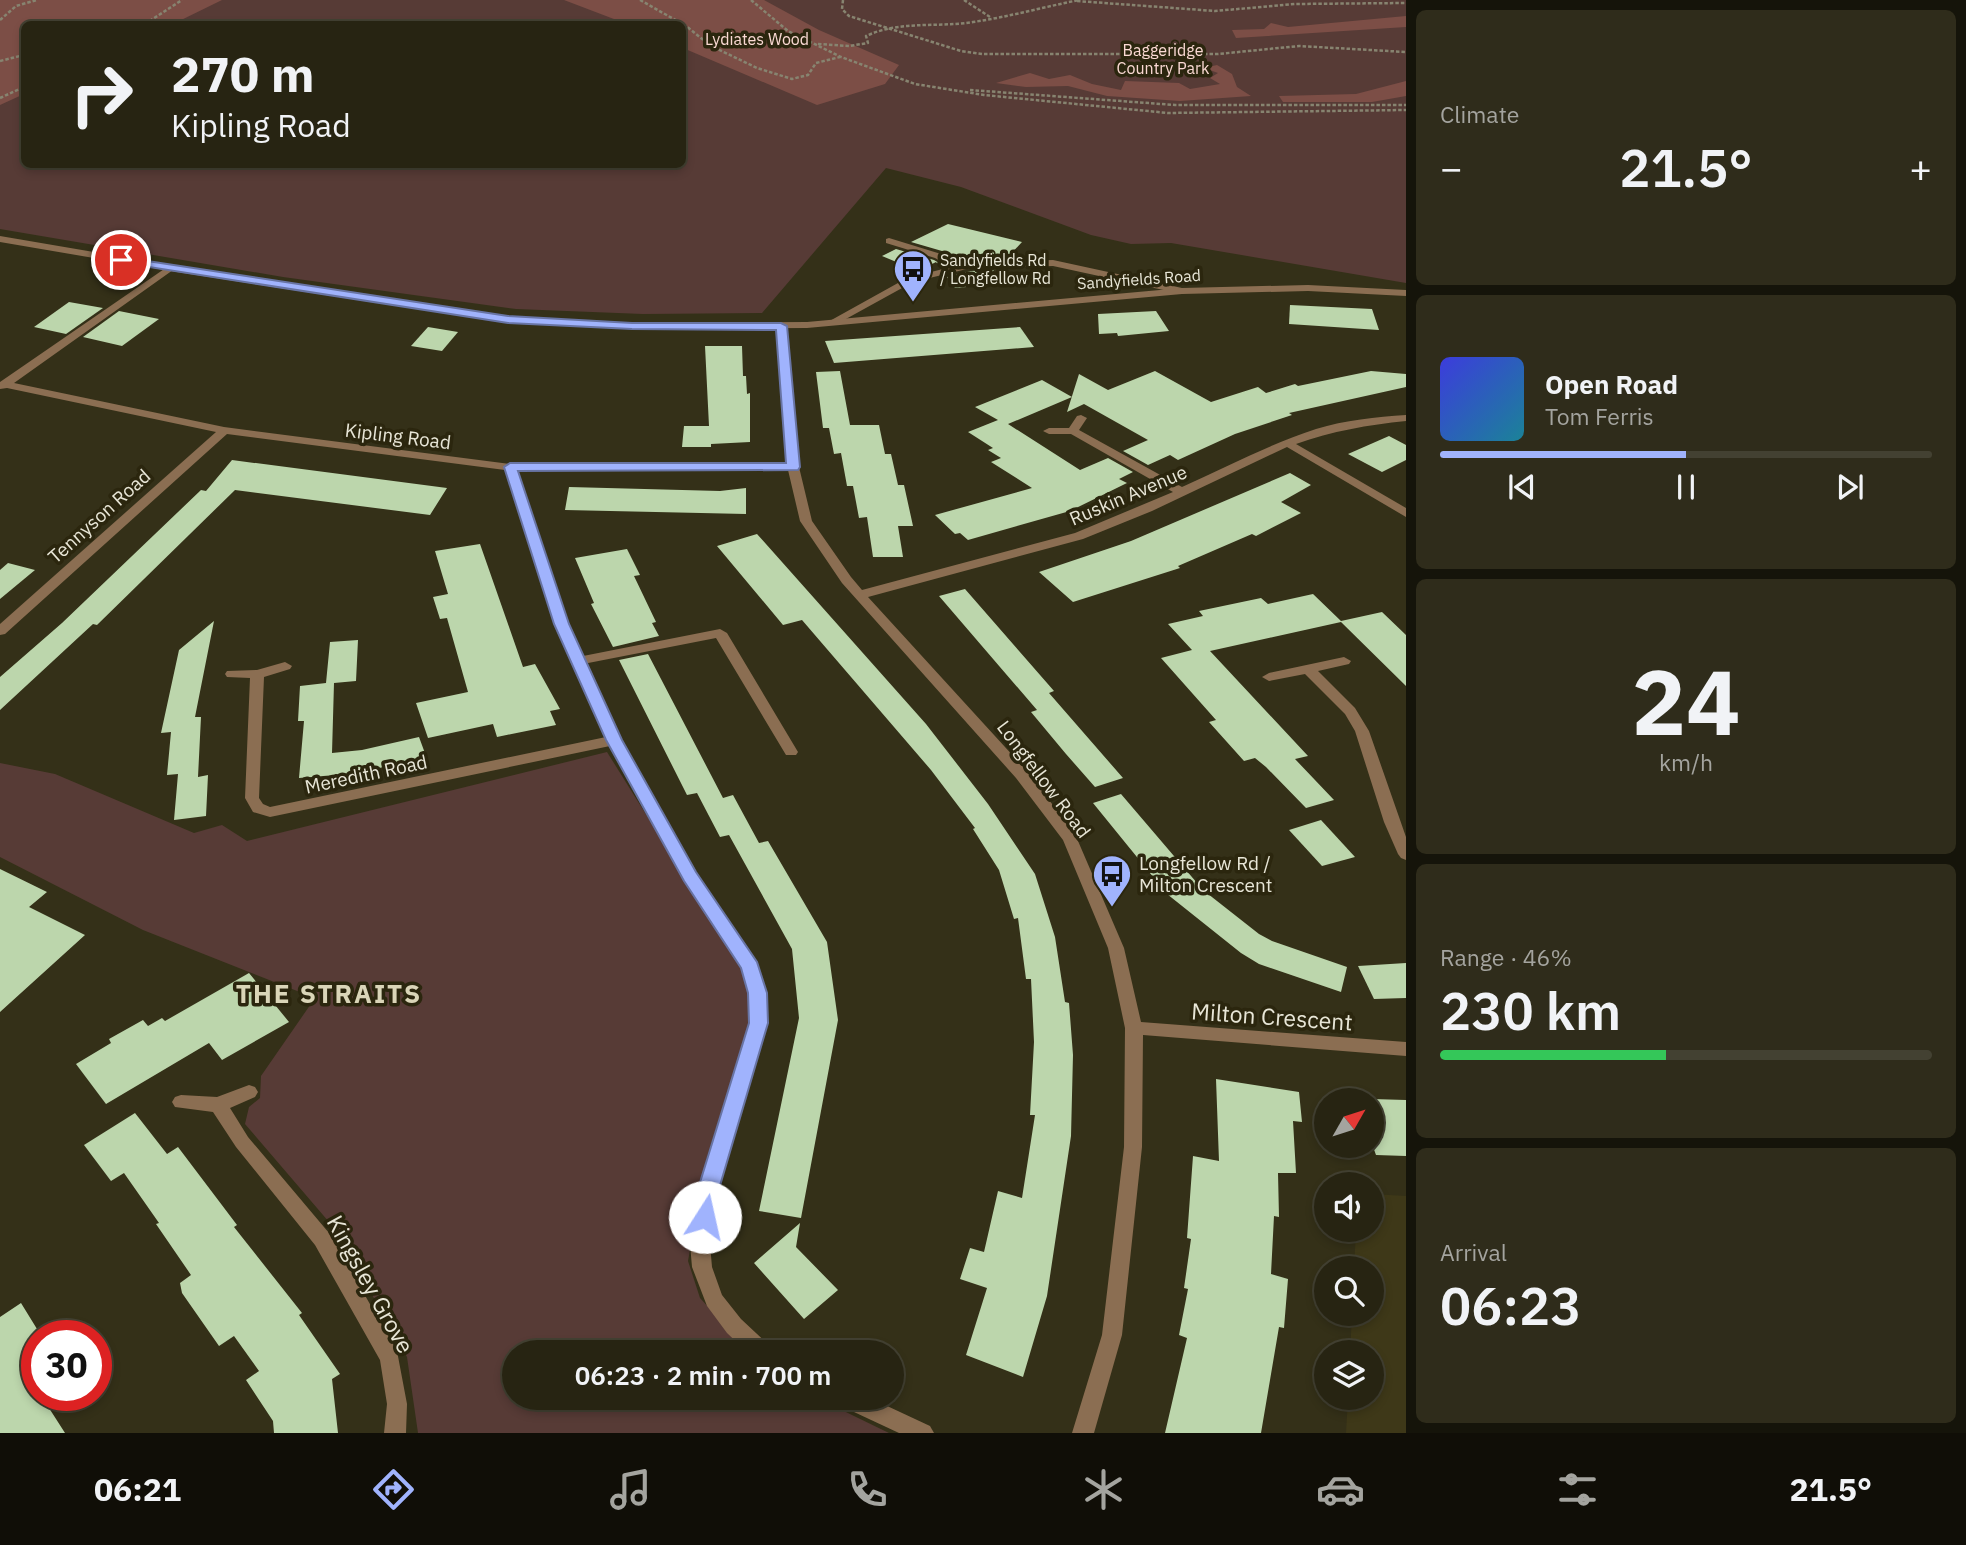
<!DOCTYPE html>
<meta charset="utf-8">
<style>
:root{--surface:#272412;--page:#2f2c1b;--text:#f1f3f6;--muted:#a4a49f;--line:#434132;--accent:#a0b3fd}
body{margin:0;font-family:"IBM Plex Sans",sans-serif;background:var(--page);color:var(--text);height:100vh;display:flex;flex-direction:column;font-size:26px;white-space:nowrap}
*{box-sizing:border-box;margin:0}
p{font-size:23px;color:var(--muted)}
.icon{flex:none;width:38px;height:38px;fill:none;stroke:currentColor;stroke-width:2;stroke-linecap:round;stroke-linejoin:round}
.map{position:relative;flex:1;overflow:hidden}
.side{display:flex;flex-direction:column;gap:10px;padding:10px;background:#15140a;width:560px}
.side>*{flex:none}
.guide{position:absolute;left:21px;top:21px;width:665px;height:147px;border-radius:10px;box-shadow:0 4px 10px #0003,0 0 0 2px var(--line);background:#272412;color:var(--text);overflow:hidden}
.needle{width:46px;rotate:51deg}
.tools{position:absolute;left:1314px;top:1088px;display:grid;gap:14px}
.tools a{display:grid;place-items:center;width:70px;height:70px;border-radius:50%;background:var(--surface);box-shadow:0 4px 10px #0003,0 0 0 2px var(--line);font-size:35px}
.speed{position:absolute;left:21px;top:1320px;display:flex;gap:14px;font-size:35px;font-weight:700;text-align:center}
.speed>*{display:grid;place-content:center;width:91px;height:91px;border-radius:50%;background:var(--surface);box-shadow:0 4px 10px #0003,0 0 0 2px var(--line);line-height:1}
.speed .limit{border:10px solid #d22;background:#fff;color:#111}
.pin{position:absolute;display:grid;place-items:center;width:60px;height:60px;color:#fff;margin:-30px;border:4px solid #fff;border-radius:50%;box-shadow:0 2px 7px #0007}
.me{position:absolute;width:77px;margin:-38px;rotate:10deg;stroke-linejoin:round;filter:drop-shadow(0 0 5px #0008)}
.turn{display:flex;align-items:center;gap:24px;height:147px;padding:0 35px;font-size:32px}
.turn .icon{width:91px;height:91px;stroke-width:2.5}
.turn b{display:block;font-size:49px;line-height:60px}
.big{font-size:52px;font-weight:600;line-height:1.1}
.side .widget{flex:1;display:flex;flex-direction:column;justify-content:center;gap:10px;min-width:0;padding:0 24px;border-radius:10px;background:var(--page)}
.side .dial{align-items:center;gap:0}
.dial b{font-size:91px;line-height:1}
.song{display:flex;align-items:center;gap:21px}
.cover{width:84px;height:84px;border-radius:10px;background:linear-gradient(135deg,hsl(240 70% 55%),hsl(190 70% 35%))}
.played{height:7px;border-radius:4px;background:linear-gradient(90deg,var(--accent) 50%,var(--line) 50%)}
.keys{display:flex;justify-content:space-around;direction:ltr}
.heat{display:flex;justify-content:space-between;align-items:center;font-size:38px;direction:ltr}
.charge{height:10px;border-radius:5px;background:linear-gradient(90deg,#34c759 46%,var(--line) 0)}
.trip{position:absolute;left:502px;top:1340px;width:402px;height:70px;border-radius:35px;background:var(--surface);box-shadow:0 4px 10px #0003,0 0 0 2px var(--line);font-weight:600;line-height:70px;text-align:center}
.menu{display:flex;height:112px;justify-content:space-around;align-items:center;background:#100e07;color:var(--muted)}
.menu .icon{width:49px;height:49px}
.menu .on{color:var(--accent)}
.menu b{font-size:32px;color:var(--text)}
main{display:flex;flex:1;min-height:0}
.map>svg:first-child{display:block}
.built{fill:#3e3818}
.green{fill:#573b36;fill-rule:evenodd}
.forest{fill:#7c4e46}
.building{fill:#bcd6ac}
.lines{fill:none;stroke-linecap:round;stroke-linejoin:round}
.path{stroke:#878470;stroke-width:2.5;stroke-dasharray:3.5 2;stroke-linecap:butt}
.service{fill:#8b6e52;fill-rule:evenodd}
.minor{fill:#8b6e52;fill-rule:evenodd}
.tertiary{fill:#8b6e52;fill-rule:evenodd}
.route{fill:#a0b3fd;stroke:#6874a4;stroke-width:2}
.labels{text-anchor:middle;dominant-baseline:central;stroke-width:7;stroke-linejoin:round;paint-order:stroke}
.far-park-label{font-size:16px;fill:#fad9d3;stroke:#2b260e}
.far-poi-label{font-size:16px;fill:#e8e6d7;stroke:#2b260e;text-anchor:start}
.far-street-label{font-size:16px;fill:#e8e6d7;stroke:#2b260e}
.street-label{font-size:19px;fill:#e8e6d7;stroke:#2b260e}
.poi-label{font-size:19px;fill:#e8e6d7;stroke:#2b260e;text-anchor:start}
.near-street-label{font-size:23px;fill:#e8e6d7;stroke:#2b260e}
.district-label{font-size:26px;font-weight:bold;letter-spacing:2px;fill:#dad5b8;stroke:#2b260e}
</style>
<main>
<div class="map">
<svg width="1406" height="1433" viewBox="0 0 1406 1433">
<rect width="100%" height="100%" fill="#343018"/>
<polygon class="built" points="1372,1194 1406,1196 1406,1433 1346,1433 1348,1398 1372,1398 1372,1353 1350,1353 1352,1314 1372,1314 1372,1269 1354,1269 1356,1230 1372,1230"/>
<g class="green">
<path d="M0 0H1406V283L1171 243 1131 244 1091 235 961 187 886 168 762 313 643 314 516 309 283 277 0 229ZM24 24H682V164H24Z"/>
<polygon points="607,752 744,971 749,1000 748,1026 706,1160 688,1261 700,1298 750,1353 514,1353 514,1398 817,1398 889,1433 418,1433 407,1357 335,1229 245,1124 249,1107 260,1098 261,1076 315,998 143,930 0,857 0,763 55,774 194,833 222,825 247,841"/>
</g>
<g class="forest">
<polygon points="0,0 222,0 173,24 24,24 24,94 0,105"/>
<polygon points="564,0 764,0 819,30 899,65 885,84 817,105 683,48 682,24 627,24"/>
<polygon points="1406,16 1406,27 1236,38 1232,30 1264,29 1271,23 1288,27"/>
<polygon points="1217,65 1232,74 1237,87 1251,96 1180,101 1107,96 1068,86 1026,87 996,83 1030,73 1049,79 1070,75 1092,84 1121,90 1125,81 1179,83 1190,89 1220,84 1210,78 1218,73 1204,68"/>
<polygon points="1406,81 1406,96 1372,102 1283,102 1279,96 1356,94"/>
</g>
<g class="building">
<polygon points="948,224 1022,242 1006,259 960,262 942,251 911,242"/>
<polygon points="896,249 934,260 944,266 940,267 936,262 918,271 882,256"/>
<polygon points="994,270 978,286 955,288 947,277 971,271"/>
<polygon points="69,302 103,308 66,334 34,327"/>
<polygon points="1290,305 1372,309 1379,330 1289,324"/>
<polygon points="119,311 159,319 122,346 83,337"/>
<polygon points="1156,311 1169,331 1118,336 1117,333 1099,334 1098,314"/>
<polygon points="428,327 458,332 442,351 411,346"/>
<polygon points="1020,327 1034,347 834,363 825,341"/>
<polygon points="705,346 742,346 743,376 746,376 747,394 750,393 750,442 711,444 711,447 682,447 684,426 709,426"/>
<polygon points="840,371 850,425 879,425 885,454 891,454 898,485 904,485 913,526 898,526 903,557 873,557 867,517 859,518 853,486 847,486 841,453 834,454 829,428 823,428 816,372"/>
<polygon points="1155,371 1211,402 1258,387 1266,393 1295,384 1298,386 1371,371 1406,374 1406,387 1289,413 1292,415 1235,434 1178,460 1170,455 1148,465 1123,451 1148,440 1084,404 1067,412 1079,374 1108,390"/>
<polygon points="1042,380 1072,397 1008,424 1080,470 1108,458 1133,472 1119,479 1127,483 1070,511 968,540 960,533 955,534 935,515 1032,488 991,462 1001,458 988,450 993,448 968,432 998,420 975,407"/>
<polygon points="1389,436 1406,445 1406,460 1382,472 1348,454"/>
<polygon points="232,460 447,488 430,515 235,490 97,625 93,624 0,710 0,677 62,623 201,490 206,491"/>
<polygon points="1290,473 1311,485 1281,502 1301,513 1256,536 1252,534 1178,566 1180,568 1073,602 1039,572 1131,541"/>
<polygon points="569,487 720,491 746,488 746,514 565,510"/>
<polygon points="757,534 926,724 988,804 1035,874 1055,937 1065,1002 1069,1003 1073,1055 1071,1136 1047,1296 1023,1377 966,1355 987,1288 960,1279 970,1248 984,1252 998,1191 1022,1198 1035,1115 1030,1115 1034,1042 1031,979 1026,979 1018,918 1014,919 999,870 973,829 975,828 931,770 802,620 783,625 717,546"/>
<polygon points="480,544 523,667 535,664 560,709 550,711 556,725 497,737 493,724 428,738 416,703 468,692 447,618 440,619 433,597 448,594 435,551"/>
<polygon points="627,549 640,575 634,576 656,622 652,623 659,636 613,647 591,604 594,603 575,558"/>
<polygon points="8,563 35,570 0,599 0,570"/>
<polygon points="965,589 1054,691 1049,693 1123,778 1095,787 1066,754 1031,712 1037,710 939,596"/>
<polygon points="1313,594 1341,621 1382,612 1406,635 1406,686 1341,622 1210,651 1308,756 1295,759 1334,800 1306,808 1266,767 1255,758 1244,761 1209,722 1216,720 1161,658 1192,650 1168,624 1203,616 1199,611 1261,598 1268,604"/>
<polygon points="214,621 195,717 201,717 198,777 208,775 206,816 174,820 178,774 167,775 171,732 161,733 179,650"/>
<polygon points="358,640 356,681 334,683 332,753 362,750 419,737 426,756 360,773 299,778 304,721 298,721 300,686 326,683 330,642"/>
<polygon points="648,654 723,798 733,795 759,843 768,841 827,942 838,1020 801,1218 759,1211 799,1018 792,949 729,835 720,837 697,793 687,795 619,660"/>
<polygon points="1121,794 1203,890 1259,934 1272,941 1347,967 1341,992 1259,964 1241,953 1167,894 1093,803"/>
<polygon points="1321,820 1355,857 1322,866 1289,830"/>
<polygon points="0,869 47,892 29,907 85,935 0,1012"/>
<polygon points="1406,963 1406,998 1374,999 1358,966"/>
<polygon points="249,973 289,1022 222,1060 209,1043 106,1104 76,1064 111,1043 109,1039 143,1020 148,1026 162,1018 165,1021"/>
<polygon points="1216,1079 1299,1092 1302,1122 1293,1121 1296,1173 1278,1173 1279,1217 1274,1216 1271,1274 1288,1279 1284,1328 1279,1327 1261,1433 1165,1433 1187,1338 1179,1335 1188,1289 1184,1288 1191,1239 1187,1238 1193,1156 1219,1161"/>
<polygon points="1372,1099 1406,1100 1406,1156 1376,1155 1372,1144"/>
<polygon points="135,1113 167,1154 178,1147 237,1225 234,1227 302,1313 299,1315 340,1374 332,1379 338,1433 274,1433 273,1421 246,1380 259,1371 234,1336 219,1346 182,1293 180,1283 191,1275 156,1224 159,1223 124,1173 111,1181 84,1145"/>
<polygon points="800,1223 796,1247 838,1290 804,1319 754,1263"/>
<polygon points="21,1303 37,1329 37,1395 68,1395 49,1408 65,1433 0,1433 0,1317"/>
</g>
<g class="lines">
<g class="path">
<polyline points="640,0 686,26 711,46 757,68 792,79 808,75 816,63 840,57"/>
<polyline points="751,0 788,31 841,57 915,84 984,95 1168,113 1406,110"/>
<polyline points="843,0 842,9 849,16 961,51 982,54 1218,54 1299,46 1406,52"/>
<polyline points="964,0 990,17"/>
<polyline points="1077,1 1215,11 1295,4 1406,3"/>
<polyline points="0,20 16,6 37,0"/>
<polyline points="145,24 182,0"/>
<path d="M818 44 849 46 868 43 866 36C901 20 936 28 973 22 1008 17 1044 7 1079 0"/>
<polyline points="0,61 24,55"/>
<polyline points="970,90 1175,105 1406,105"/>
<polyline points="0,98 24,87"/>
</g>
<g class="service">
<polygon points="889,238 941,254 965,268 957,270 935,258 886,243 886,239"/>
<polygon points="720,629 727,633 798,752 796,755 786,755 716,638 578,665 571,661 578,657"/>
</g>
<g class="minor">
<polygon points="1053,260 1182,288 1187,291 1182,294 1053,266 971,268 913,282 835,325 826,323 907,278 971,262"/>
<path d="M170 265 173 266V270L14 383 224 427 510 464H787L776 326 785 324 799 467 812 521 851 577 862 590 1075 533 1173 492 1071 434H1049L1043 431 1049 428H1069L1077 416 1081 415 1087 418 1079 430 1182 487C1226 467 1270 444 1316 429 1345 420 1376 417 1406 415V421C1368 425 1332 431 1296 444L1406 508V517L1287 447 1152 511 1083 539 868 597 1026 770 1075 834 1124 948 1141 1022 1406 1042V1056L1143 1035 1142 1147 1122 1335 1094 1433H1072L1102 1335 1124 1147 1125 1028 1108 948 1063 840 1016 778 842 583 800 521 788 470H517L568 624 621 740 696 873 758 967 765 994 767 1023 718 1189 710 1244 712 1267 722 1295 741 1319 770 1346 773 1353H748L727 1333 707 1306 692 1267 690 1244 700 1189 749 1023V994L742 968 684 881 610 746 270 817 253 812 245 798 250 678 227 677 225 674 227 671 257 670 285 662 292 666 290 669 264 677 259 798 263 804 270 807 606 737 554 624 505 470 227 434 5 634 0 635V624L216 432 7 388 0 389V382Z"/>
<polygon points="1344,657 1351,661 1349,664 1318,671 1355,708 1369,731 1406,837 1406,860 1401,858 1398,854 1384,822 1355,731 1345,714 1305,674 1269,681 1262,677 1269,673"/>
<polygon points="249,1085 255,1087 258,1092 255,1097 230,1108 248,1137 329,1233 397,1351 407,1404 406,1433 384,1433 387,1404 380,1360 315,1245 236,1147 213,1112 175,1107 172,1102 175,1097 181,1095 217,1097"/>
<polygon points="836,1398 870,1398 930,1426 934,1433 899,1433 839,1405"/>
</g>
<polygon class="tertiary" points="0,236 170,265 508,317 632,323 807,322 1182,288 1308,285 1406,290 1406,296 1308,291 1182,294 807,328 632,329 508,323 170,271 0,242"/>
</g>
<polygon class="route" points="121,257 508,316 632,323 781,323 787,326 800,467 798,470 518,471 569,624 622,740 696,872 757,962 767,993 768,1023 719,1189 712,1224 705,1226 697,1224 694,1217 698,1189 749,1023 748,993 741,968 684,881 606,740 554,624 504,467 510,463 786,463 776,330 632,329 508,323 117,262 117,258"/>
<defs>
<g id="bus-pin" transform="scale(2.0125)"><path d="M0 17L-7.5 6A9.5 9.5 0 1 1 7.5 6Z" fill="#a0b3fd" stroke="#2b260e"/><path d="M-5-6H5V4H4V6H2V4H-2V6H-4V4H-5ZM-3.5-4V0h7V-4ZM-3.5 1.2v1.5H-2V1.2ZM2 1.2v1.5H3.5V1.2Z" fill="#111"/></g>
</defs>
<g fill-rule="evenodd">
<use href="#bus-pin" x="913" y="269"/>
<use href="#bus-pin" x="1112" y="874"/>
</g>
<g class="labels">
<g class="far-park-label">
<text x="757" y="39">Lydiates Wood</text>
<text x="1163" y="50">Baggeridge<tspan x="1163" dy="18">Country Park</tspan></text>
</g>
<g class="far-poi-label">
<text x="940" y="260">Sandyfields Rd<tspan x="940" dy="18">/ Longfellow Rd</tspan></text>
</g>
<g class="far-street-label">
<text transform="translate(1139 279) rotate(-4)">Sandyfields Road</text>
</g>
<g class="street-label">
<text transform="translate(398 436) rotate(7)">Kipling Road</text>
<text transform="translate(1128 495) rotate(-23)">Ruskin Avenue</text>
<text transform="translate(99 516) rotate(-42)">Tennyson Road</text>
<text transform="translate(366 774) rotate(-12)">Meredith Road</text>
<text transform="translate(1044 779) rotate(53)">Longfellow Road</text>
</g>
<g class="poi-label">
<text x="1139" y="863">Longfellow Rd /<tspan x="1139" dy="22">Milton Crescent</tspan></text>
</g>
<g class="near-street-label">
<text transform="translate(1272 1016) rotate(4)">Milton Crescent</text>
<text transform="translate(371 1284) rotate(61)">Kingsley Grove</text>
</g>
<g class="district-label">
<text x="329" y="993">THE STRAITS</text>
</g>
</g>
</svg>
<div class="tools">
<a><svg class="needle" viewBox="-14 -14 28 28"><path d="M0-13l5 13h-10z" fill="#e53935"/><path d="M0 13l5-13h-10z" fill="#a4a49f"/></svg></a>
<a><svg class="icon" aria-label="sound" viewBox="0 0 24 24"><path d="M4 9h4l5-4v14l-5-4H4zM17 9q2 3 0 6"/></svg></a>
<a><svg class="icon" aria-label="search" viewBox="0 0 24 24"><circle cx="10" cy="10" r="6"/><path d="M15 15l6 6"/></svg></a>
<a><svg class="icon" aria-label="layers" viewBox="0 0 24 24"><path d="M12 4l9 5-9 5-9-5zM3 14l9 5 9-5"/></svg></a>
</div>
<div class="speed"><div class="limit">30</div></div>
<div class="pin" style="left:121px;top:260px;background:#d93025"><svg class="icon" aria-label="arrive" viewBox="0 0 24 24"><path d="M6 21V4h12l-3 4 3 4H6"/></svg></div>
<svg class="me" style="left:705px;top:1217px" viewBox="-20 -20 40 40"><circle r="19" fill="#fff"/><path d="M0-13L10 11 0 6-10 11z" fill="#a0b3fd"/></svg>
<div class="trip">06:23 · 2 min · 700 m</div>
<div class="guide">
<div class="turn"><svg class="icon" aria-label="right" viewBox="0 0 24 24"><path d="M7 20v-9h11M14 6l5 5-5 5"/></svg><div><b>270 m</b>Kipling Road</div></div>
</div>
</div>
<section class="side">
<div class="widget"><p>Climate</p>
<div class="heat"><a>−</a><b class="big">21.5°</b><a>+</a></div>
</div>
<div class="widget">
<div class="song"><i class="cover"></i><div><b>Open Road</b><p>Tom Ferris</p></div></div>
<div class="played"></div>
<div class="keys"><svg class="icon" aria-label="previous" viewBox="0 0 24 24"><path d="M18 5L8 12l10 7zM5 5v14"/></svg><svg class="icon" aria-label="pause" viewBox="0 0 24 24"><path d="M8 5v14M16 5v14"/></svg><svg class="icon" aria-label="next" viewBox="0 0 24 24"><path d="M6 5l10 7-10 7zM19 5v14"/></svg></div>
</div>
<div class="widget dial"><b>24</b><p>km/h</p></div>
<div class="widget"><p>Range · 46%</p><b class="big">230 km</b><div class="charge"></div></div>
<div class="widget"><p>Arrival</p><b class="big">06:23</b></div>
</section>
</main>
<nav class="menu">
<b>06:21</b>
<svg class="icon on" aria-label="directions" viewBox="0 0 24 24"><path d="M12 3l9 9-9 9-9-9zM9 14v-3h6M13 9l2 2-2 2"/></svg>
<svg class="icon" aria-label="music" viewBox="0 0 24 24"><path d="M9 18V5l10-2v13"/><circle cx="6" cy="18" r="3"/><circle cx="16" cy="16" r="3"/></svg>
<svg class="icon" aria-label="phone" viewBox="0 0 24 24"><path d="M5 4h4l2 5-3 2q2 4 5 5l2-3 5 2v4C11 20 4 13 5 4z"/></svg>
<svg class="icon" aria-label="climate" viewBox="0 0 24 24"><path d="M12 3v18M4 7l16 10M4 17L20 7"/></svg>
<svg class="icon" aria-label="car" viewBox="0 0 24 24"><path d="M5 17H2v-5l4-1 3-4h7l3 4 3 1v5h-3M9 17h6M6 11h13"/><circle cx="7" cy="17" r="2"/><circle cx="17" cy="17" r="2"/></svg>
<svg class="icon" aria-label="filters" viewBox="0 0 24 24"><path d="M4 7h16M4 17h16"/><circle cx="9" cy="7" r="2"/><circle cx="15" cy="17" r="2"/></svg>
<b>21.5°</b>
</nav>
